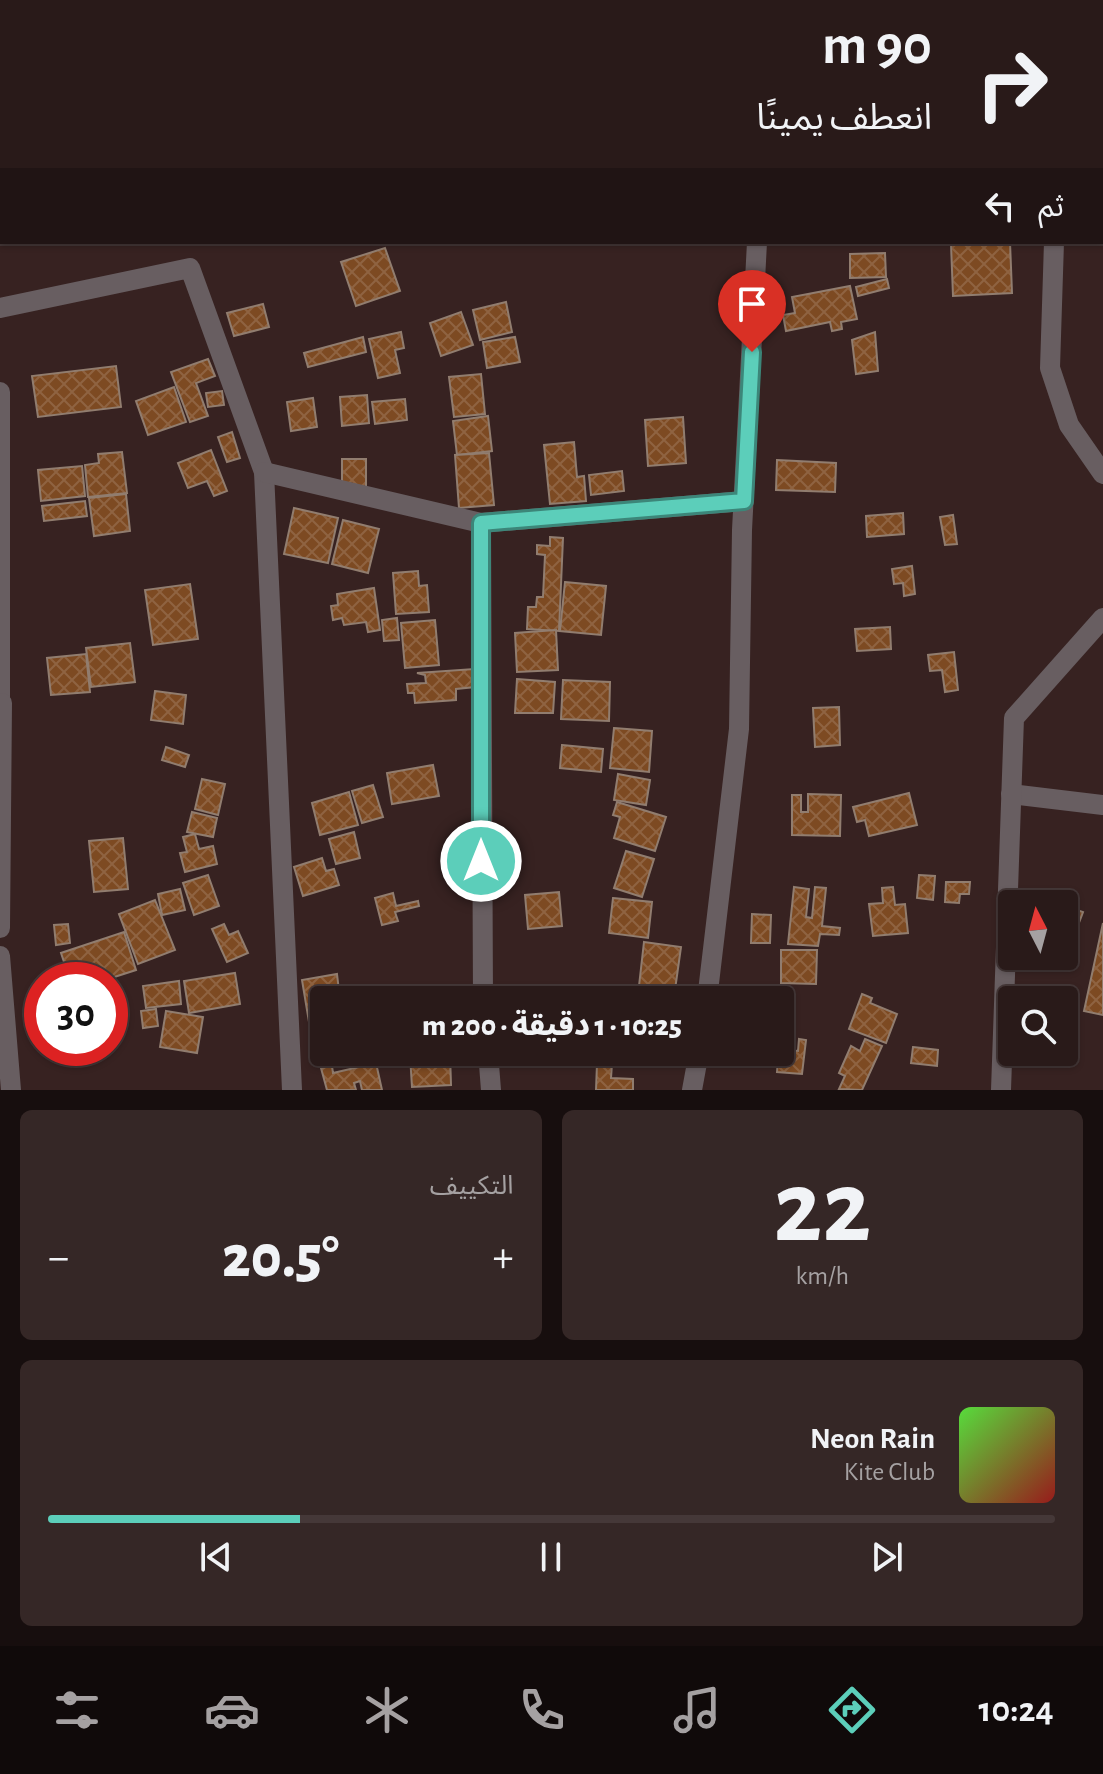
<!DOCTYPE html>
<html lang="ar">
<meta charset="utf-8">
<style>
:root{--surface:#291a19;--page:#352726;--text:#f1f3f6;--muted:#a5a1a2;--line:#453838;--accent:#5cceba}
body{margin:0;font-family:"Alegreya Sans","Noto Sans Arabic",sans-serif;background:var(--page);color:var(--text);direction:rtl;height:100vh;display:flex;flex-direction:column;font-size:30px;white-space:nowrap}
*{box-sizing:border-box;margin:0}
p{font-size:26px;color:var(--muted)}
.icon{flex:none;width:44px;height:44px;fill:none;stroke:currentColor;stroke-width:2;stroke-linecap:round;stroke-linejoin:round}
.map{position:relative;height:1090px;overflow:hidden;direction:ltr}
.sheet{display:flex;flex-direction:column;gap:20px;padding:20px;background:#170e0e;flex:1}
.sheet>*{flex:none}
.banner{position:absolute;left:0px;top:0px;width:1104px;height:244px;box-shadow:0 2px 6px #0004,0 0 0 2px var(--line);direction:rtl;background:#291a19;color:var(--text);overflow:hidden}
.needle{width:52px;rotate:354deg}
.buttons{position:absolute;left:998px;top:890px;display:grid;gap:16px}
.buttons a{display:grid;place-items:center;width:80px;height:80px;border-radius:8px;background:var(--surface);box-shadow:0 2px 6px #0004,0 0 0 2px var(--line);font-size:40px}
.speed{position:absolute;left:24px;top:962px;display:flex;gap:16px;font-size:40px;font-weight:700;text-align:center}
.speed>*{display:grid;place-content:center;width:104px;height:104px;border-radius:50%;background:var(--surface);box-shadow:0 2px 6px #0004,0 0 0 2px var(--line);line-height:1}
.speed .limit{border:12px solid #d22;background:#fff;color:#111}
.pin{position:absolute;display:grid;place-items:center;width:68px;height:68px;color:#fff;margin:-82px -34px;border-radius:50% 50% 50% 0;rotate:-45deg;box-shadow:0 0 8px #0007}
.pin .icon{rotate:45deg}
.me{position:absolute;width:88px;margin:-44px;rotate:0deg;stroke-linejoin:round;filter:drop-shadow(0 0 6px #0008)}
.turn{display:flex;align-items:center;gap:28px;height:168px;padding:0 40px;font-size:36px}
.turn .icon{width:104px;height:104px;stroke-width:2.5}
.turn b{display:block;font-size:56px;line-height:68px}
.then{display:flex;align-items:center;height:76px;padding:0 40px;background:#0003;gap:16px;font-size:30px}
.big{font-size:60px;font-weight:800;line-height:1.1}
.sheet .card{flex:1;display:flex;flex-direction:column;justify-content:center;gap:12px;min-width:0;padding:0 28px;border-radius:12px;background:var(--page)}
.sheet .dial{align-items:center;gap:0}
.dial b{font-size:104px;line-height:1}
.song{display:flex;align-items:center;gap:24px}
.cover{width:96px;height:96px;border-radius:12px;background:linear-gradient(135deg,hsl(110 70% 55%),hsl(0 70% 35%))}
.played{height:8px;border-radius:4px;background:linear-gradient(90deg,var(--accent) 25%,var(--line) 25%)}
.keys{display:flex;justify-content:space-around;direction:ltr}
.heat{display:flex;justify-content:space-between;align-items:center;font-size:44px;direction:ltr}
.sheet .tiles{flex:1;display:grid;gap:20px;grid-template-columns:1fr 1fr}
.card:last-child{grid-column:span 2}
.trip{position:absolute;left:310px;top:986px;width:484px;height:80px;border-radius:8px;background:var(--surface);box-shadow:0 2px 6px #0004,0 0 0 2px var(--line);font-weight:800;line-height:80px;text-align:center;direction:rtl}
.tab-bar{display:flex;height:128px;justify-content:space-around;align-items:center;background:#100a0a;color:var(--muted)}
.tab-bar .icon{width:56px;height:56px}
.tab-bar .selected{color:var(--accent)}
.tab-bar b{font-size:36px;color:var(--text)}
.map>svg:first-child{display:block}
.building{fill:url(#building-cross-hatch);stroke:#917d6f;stroke-width:2}
.lines{fill:none;stroke-linecap:round;stroke-linejoin:round}
.street{stroke:#685e61;stroke-width:20}
.route-casing{stroke:#3c8679;stroke-width:20}
.route{stroke:#5cceba;stroke-width:14}
</style>
<div class="map">
<svg width="1103" height="1090" viewBox="0 0 1103 1090">
<defs>
<pattern id="building-cross-hatch" width="8" height="8" patternUnits="userSpaceOnUse" patternTransform="scale(2)"><rect width="8" height="8" fill="#7d4a22"/><path d="M0 0l8 8M0 8l8-8" fill="none" stroke="#8f6341"/></pattern>
</defs>
<rect width="100%" height="100%" fill="#372221"/>
<g class="building">
<polygon points="976,242 1010,242 1012,293 953,296 951,244"/>
<polygon points="385,248 400,291 356,306 341,262"/>
<polygon points="885,253 886,277 850,278 850,254"/>
<polygon points="887,279 889,288 858,296 856,287"/>
<polygon points="850,286 857,319 841,322 842,329 832,331 830,322 786,331 783,315 795,313 792,297"/>
<polygon points="506,302 512,332 480,340 473,310"/>
<polygon points="263,304 269,327 234,336 227,313"/>
<polygon points="461,312 473,345 441,356 430,323"/>
<polygon points="401,332 404,348 395,350 400,373 378,378 369,339"/>
<polygon points="875,332 878,371 856,374 852,340"/>
<polygon points="363,337 366,352 308,367 304,353"/>
<polygon points="515,337 520,362 487,368 483,342"/>
<polygon points="208,359 215,376 196,383 208,416 190,422 171,372"/>
<polygon points="116,366 121,407 38,417 32,376"/>
<polygon points="481,374 485,414 454,417 449,377"/>
<polygon points="174,387 186,422 148,435 136,401"/>
<polygon points="222,391 224,405 208,407 206,393"/>
<polygon points="367,395 369,423 342,426 340,397"/>
<polygon points="313,398 317,427 291,431 287,402"/>
<polygon points="405,399 407,420 375,424 372,402"/>
<polygon points="488,416 492,451 457,455 453,421"/>
<polygon points="683,417 686,463 648,466 645,420"/>
<polygon points="232,432 240,458 227,462 218,437"/>
<polygon points="574,442 577,477 584,476 586,501 550,504 544,445"/>
<polygon points="211,450 227,491 214,496 207,481 188,488 178,463"/>
<polygon points="122,452 127,493 88,497 85,465 99,463 98,454"/>
<polygon points="489,453 494,505 459,508 455,455"/>
<polygon points="342,459 366,459 366,491 342,492"/>
<polygon points="777,460 836,463 835,492 776,490"/>
<polygon points="82,466 85,496 41,501 38,470"/>
<polygon points="622,471 624,491 591,495 589,475"/>
<polygon points="126,494 130,531 94,536 89,498"/>
<polygon points="85,501 87,516 44,521 42,506"/>
<polygon points="294,508 338,518 328,563 284,554"/>
<polygon points="903,513 904,534 867,537 866,516"/>
<polygon points="953,515 957,544 945,545 940,517"/>
<polygon points="343,520 379,529 368,573 332,564"/>
<polygon points="550,537 563,538 559,631 527,629 528,607 536,607 537,597 543,597 545,555 537,554 537,545 550,546"/>
<polygon points="912,566 915,594 904,596 903,583 894,584 892,569"/>
<polygon points="418,571 419,586 427,585 429,612 396,614 393,573"/>
<polygon points="565,582 606,586 601,635 560,631"/>
<polygon points="190,584 198,639 153,645 145,590"/>
<polygon points="374,588 380,630 368,632 366,622 344,625 342,618 333,620 331,606 338,605 337,594"/>
<polygon points="397,618 399,640 384,641 382,620"/>
<polygon points="435,620 439,665 405,668 401,623"/>
<polygon points="890,627 891,649 857,651 855,629"/>
<polygon points="556,630 558,670 517,672 515,633"/>
<polygon points="130,643 135,682 91,687 86,648"/>
<polygon points="954,652 958,690 945,692 942,670 930,671 928,655"/>
<polygon points="86,654 90,692 51,695 47,658"/>
<polygon points="474,669 475,687 456,689 456,700 415,703 414,693 408,693 407,684 426,683 425,675 417,673"/>
<polygon points="517,679 555,682 553,713 515,713"/>
<polygon points="563,680 610,682 609,721 561,719"/>
<polygon points="155,691 186,695 183,724 151,720"/>
<polygon points="839,707 840,745 815,747 813,708"/>
<polygon points="614,728 652,731 649,772 610,768"/>
<polygon points="562,745 603,749 601,772 560,768"/>
<polygon points="166,747 189,755 185,767 162,760"/>
<polygon points="433,765 439,796 392,804 387,773"/>
<polygon points="618,774 650,780 646,805 614,800"/>
<polygon points="202,779 225,784 218,815 195,809"/>
<polygon points="373,785 383,817 362,823 352,791"/>
<polygon points="349,792 358,825 320,835 312,803"/>
<polygon points="909,793 917,825 869,836 865,820 857,822 853,807"/>
<polygon points="808,794 841,795 840,836 792,835 792,795 801,795 801,812 808,812"/>
<polygon points="617,802 666,817 655,851 614,838 620,817 613,815"/>
<polygon points="192,812 217,818 213,837 187,832"/>
<polygon points="354,832 360,858 336,864 329,839"/>
<polygon points="195,834 199,849 213,846 217,864 185,872 180,853 187,852 183,837"/>
<polygon points="123,838 128,889 94,892 89,841"/>
<polygon points="626,851 654,859 642,897 614,888"/>
<polygon points="322,858 326,871 334,869 339,885 303,896 294,867"/>
<polygon points="208,875 219,906 194,915 183,883"/>
<polygon points="919,875 935,876 933,900 917,898"/>
<polygon points="946,882 970,882 969,894 960,894 959,903 945,902"/>
<polygon points="794,887 809,889 806,917 812,918 815,887 826,888 822,926 840,928 839,935 820,934 818,946 788,944"/>
<polygon points="893,887 895,905 905,904 908,933 873,936 869,904 883,903 882,888"/>
<polygon points="180,889 185,910 162,915 158,894"/>
<polygon points="559,892 562,926 528,929 525,895"/>
<polygon points="393,893 396,906 418,901 419,906 395,912 398,921 382,925 375,898"/>
<polygon points="613,898 652,902 648,938 609,933"/>
<polygon points="155,900 175,950 138,964 119,914"/>
<polygon points="1071,908 1083,912 1077,928 1065,924"/>
<polygon points="752,914 771,915 770,943 751,943"/>
<polygon points="1103,923 1103,1015 1084,1011"/>
<polygon points="68,924 70,943 56,945 54,925"/>
<polygon points="224,924 229,935 238,931 248,953 227,962 212,929"/>
<polygon points="124,932 136,970 105,980 70,980 61,953"/>
<polygon points="644,942 681,947 675,990 639,986"/>
<polygon points="781,950 817,950 816,984 781,983"/>
<polygon points="235,973 240,1004 189,1013 184,981"/>
<polygon points="337,974 339,991 330,993 333,998 354,995 354,1000 324,1000 324,1031 311,1034 302,980"/>
<polygon points="179,981 181,1004 146,1008 143,986"/>
<polygon points="599,988 633,995 632,1000 597,1000"/>
<polygon points="862,994 872,998 870,1003 897,1014 886,1043 849,1029"/>
<polygon points="156,1009 158,1026 143,1028 141,1011"/>
<polygon points="166,1011 203,1017 197,1053 160,1047"/>
<polygon points="799,1039 806,1040 802,1074 777,1072 778,1059 788,1060 789,1050 798,1051"/>
<polygon points="865,1039 882,1046 862,1090 839,1089 845,1076 839,1073 851,1046 860,1051"/>
<polygon points="913,1047 938,1050 937,1066 911,1063"/>
<polygon points="450,1053 451,1085 412,1087 410,1055"/>
<polygon points="376,1063 382,1090 362,1090 360,1081 354,1083 356,1090 327,1090 321,1068 332,1066 333,1073"/>
<polygon points="597,1064 612,1064 611,1078 633,1079 633,1090 596,1090"/>
</g>
<g class="lines">
<g class="street">
<polyline points="342,0 344,2"/>
<polyline points="122,2 126,0"/>
<polyline points="432,2 443,0"/>
<polyline points="791,2 793,0"/>
<polyline points="1067,2 1067,0"/>
<polyline points="0,30 2,30"/>
<polyline points="1054,242 1050,368 1069,425 1103,474"/>
<polyline points="0,308 190,268 264,472 292,1090"/>
<polyline points="0,392 0,703"/>
<polyline points="264,472 481,523 483,1000"/>
<polyline points="481,523 744,501"/>
<polyline points="1011,794 1103,805"/>
<polyline points="0,928 2,703"/>
<polyline points="0,956 11,1090"/>
<polyline points="707,1000 739,729 742,530 757,242"/>
<polyline points="488,1052 491,1090"/>
<polyline points="692,1090 699,1052"/>
<polyline points="1001,1090 1014,718 1103,618"/>
</g>
</g>
<g class="lines">
<g class="route-casing">
<polyline id="route" points="481,861 481,523 744,501 752,352"/>
</g>
<use href="#route" class="route"/>
</g>
</svg>
<div class="buttons">
<a><svg class="needle" viewBox="-14 -14 28 28"><path d="M0-13l5 13h-10z" fill="#e53935"/><path d="M0 13l5-13h-10z" fill="#a5a1a2"/></svg></a>
<a><svg class="icon" aria-label="search" viewBox="0 0 24 24"><circle cx="10" cy="10" r="6"/><path d="M15 15l6 6"/></svg></a>
</div>
<div class="speed"><div class="limit">30</div></div>
<div class="pin" style="left:752px;top:352px;background:#d93025"><svg class="icon" aria-label="arrive" viewBox="0 0 24 24"><path d="M6 21V4h12l-3 4 3 4H6"/></svg></div>
<svg class="me" style="left:481px;top:861px" viewBox="-20 -20 40 40"><circle r="17" fill="#5cceba" stroke="#fff" stroke-width="3"/><path d="M0-11L8 9 0 5-8 9z" fill="#fff"/></svg>
<div class="trip">10:25 · 1 دقيقة · 200 m</div>
<div class="banner">
<div class="turn"><svg class="icon" aria-label="right" viewBox="0 0 24 24"><path d="M7 20v-9h11M14 6l5 5-5 5"/></svg><div><b>90 m</b>انعطف يمينًا</div></div>
<div class="then">ثم<svg class="icon" aria-label="left" viewBox="0 0 24 24"><path d="M17 20v-9H6M10 6l-5 5 5 5"/></svg></div>
</div>
</div>
<section class="sheet">
<div class="tiles">
<div class="card dial"><b>22</b><p>km/h</p></div>
<div class="card"><p>التكييف</p>
<div class="heat"><a>−</a><b class="big">20.5°</b><a>+</a></div>
</div>
<div class="card">
<div class="song"><i class="cover"></i><div><b>Neon Rain</b><p>Kite Club</p></div></div>
<div class="played"></div>
<div class="keys"><svg class="icon" aria-label="previous" viewBox="0 0 24 24"><path d="M18 5L8 12l10 7zM5 5v14"/></svg><svg class="icon" aria-label="pause" viewBox="0 0 24 24"><path d="M8 5v14M16 5v14"/></svg><svg class="icon" aria-label="next" viewBox="0 0 24 24"><path d="M6 5l10 7-10 7zM19 5v14"/></svg></div>
</div>
</div>
</section>
<nav class="tab-bar">
<b>10:24</b>
<svg class="icon selected" aria-label="directions" viewBox="0 0 24 24"><path d="M12 3l9 9-9 9-9-9zM9 14v-3h6M13 9l2 2-2 2"/></svg>
<svg class="icon" aria-label="music" viewBox="0 0 24 24"><path d="M9 18V5l10-2v13"/><circle cx="6" cy="18" r="3"/><circle cx="16" cy="16" r="3"/></svg>
<svg class="icon" aria-label="phone" viewBox="0 0 24 24"><path d="M5 4h4l2 5-3 2q2 4 5 5l2-3 5 2v4C11 20 4 13 5 4z"/></svg>
<svg class="icon" aria-label="climate" viewBox="0 0 24 24"><path d="M12 3v18M4 7l16 10M4 17L20 7"/></svg>
<svg class="icon" aria-label="car" viewBox="0 0 24 24"><path d="M5 17H2v-5l4-1 3-4h7l3 4 3 1v5h-3M9 17h6M6 11h13"/><circle cx="7" cy="17" r="2"/><circle cx="17" cy="17" r="2"/></svg>
<svg class="icon" aria-label="filters" viewBox="0 0 24 24"><path d="M4 7h16M4 17h16"/><circle cx="9" cy="7" r="2"/><circle cx="15" cy="17" r="2"/></svg>
</nav>
